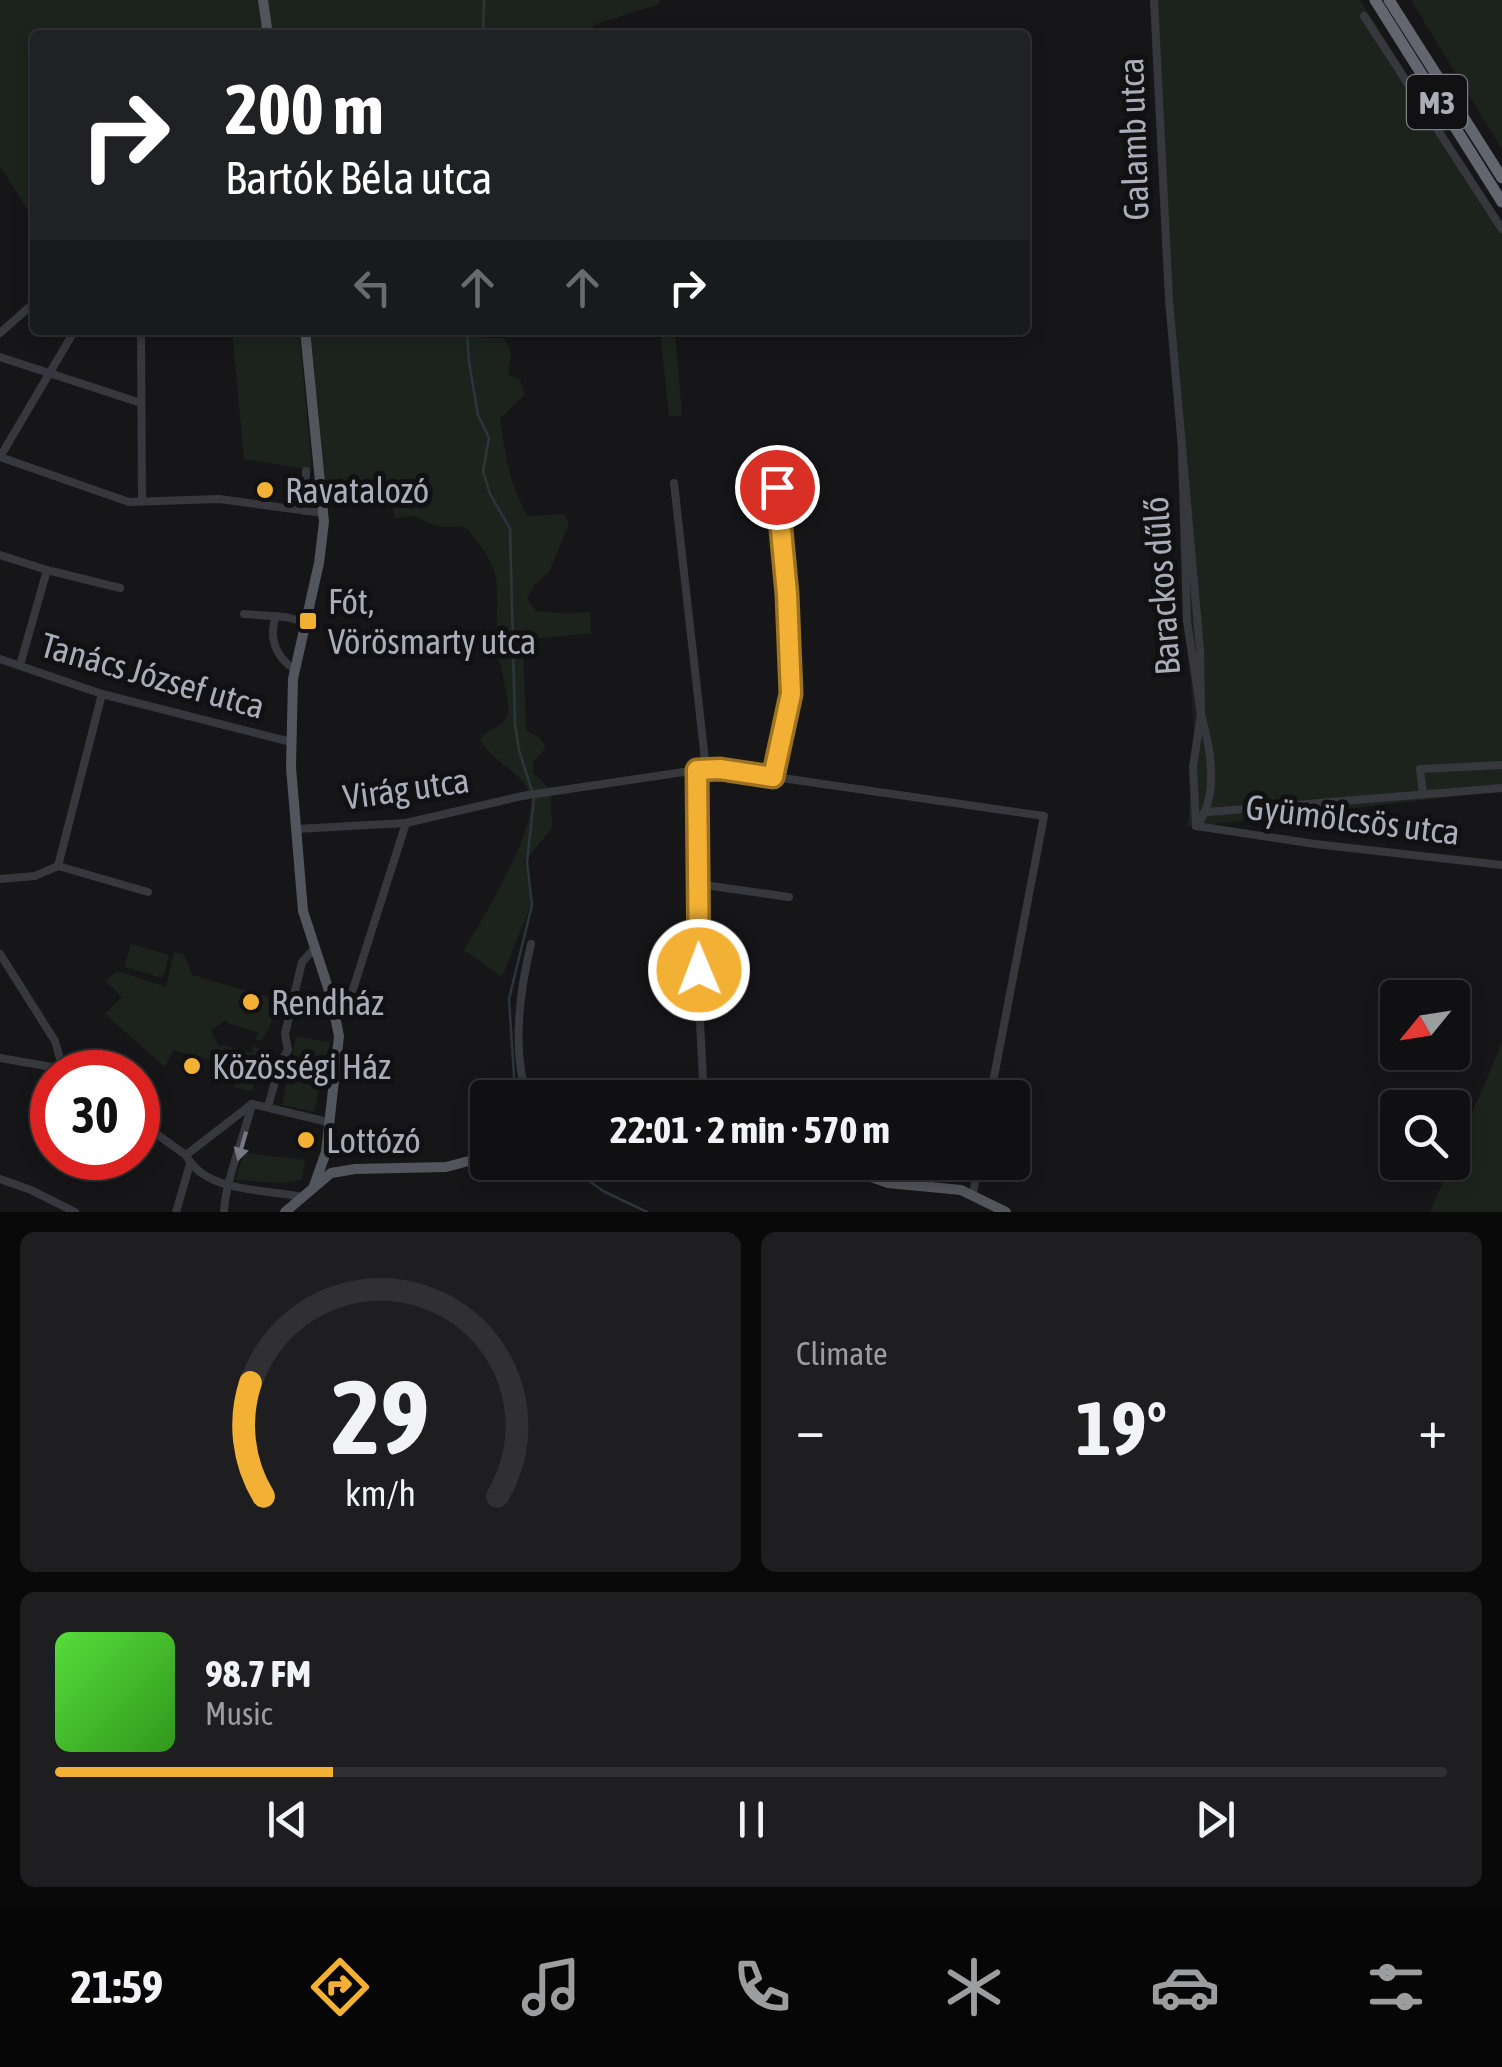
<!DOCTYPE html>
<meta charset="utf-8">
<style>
:root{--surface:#101012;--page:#1e1e20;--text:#f1f3f6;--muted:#9c9d9f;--line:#303032;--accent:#f2b134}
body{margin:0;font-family:"Asap Condensed",sans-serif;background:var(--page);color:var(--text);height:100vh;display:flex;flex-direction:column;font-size:38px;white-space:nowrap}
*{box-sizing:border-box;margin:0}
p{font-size:32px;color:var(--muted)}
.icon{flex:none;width:55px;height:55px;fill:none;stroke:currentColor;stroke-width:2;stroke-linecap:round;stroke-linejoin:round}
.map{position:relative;height:1212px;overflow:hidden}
.sheet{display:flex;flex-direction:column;gap:20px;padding:20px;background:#09090a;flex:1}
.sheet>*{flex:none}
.hud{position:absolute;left:30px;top:30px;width:1000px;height:305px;border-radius:10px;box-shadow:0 5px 15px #0003,0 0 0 2px var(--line);background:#202124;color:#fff;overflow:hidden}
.needle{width:65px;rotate:240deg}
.fabs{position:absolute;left:1380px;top:980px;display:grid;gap:20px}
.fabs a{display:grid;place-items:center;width:90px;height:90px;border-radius:10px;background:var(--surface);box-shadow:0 5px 15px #0003,0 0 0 2px var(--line);font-size:50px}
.speed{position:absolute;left:30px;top:1050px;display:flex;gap:20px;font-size:50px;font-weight:700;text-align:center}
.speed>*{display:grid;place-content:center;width:130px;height:130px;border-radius:50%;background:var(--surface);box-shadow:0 5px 15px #0003,0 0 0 2px var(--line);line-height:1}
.speed .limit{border:15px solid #d22;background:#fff;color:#111}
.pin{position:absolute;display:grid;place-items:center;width:85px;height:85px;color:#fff;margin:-42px;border:5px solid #fff;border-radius:50%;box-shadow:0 2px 10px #0007}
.me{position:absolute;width:110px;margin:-55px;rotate:359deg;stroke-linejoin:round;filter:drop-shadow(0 0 8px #0008)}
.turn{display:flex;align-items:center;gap:35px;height:210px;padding:0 30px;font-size:45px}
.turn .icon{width:130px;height:130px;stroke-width:2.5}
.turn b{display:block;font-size:70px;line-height:85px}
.lanes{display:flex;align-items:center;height:95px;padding:0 30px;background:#0003;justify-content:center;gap:50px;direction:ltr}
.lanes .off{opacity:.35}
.big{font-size:75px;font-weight:700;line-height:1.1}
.sheet .tile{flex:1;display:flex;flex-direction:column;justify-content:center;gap:15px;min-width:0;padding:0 35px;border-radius:15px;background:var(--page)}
.sheet .dial{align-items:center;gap:0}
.dial svg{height:260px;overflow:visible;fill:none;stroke:var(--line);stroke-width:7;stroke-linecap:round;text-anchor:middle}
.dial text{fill:var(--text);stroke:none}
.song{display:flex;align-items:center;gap:30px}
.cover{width:120px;height:120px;border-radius:15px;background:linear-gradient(135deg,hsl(110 70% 55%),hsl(110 70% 35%))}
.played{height:10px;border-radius:5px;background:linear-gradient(90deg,var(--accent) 20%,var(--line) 20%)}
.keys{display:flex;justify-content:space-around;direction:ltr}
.heat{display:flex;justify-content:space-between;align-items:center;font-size:55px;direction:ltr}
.sheet .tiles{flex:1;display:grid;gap:20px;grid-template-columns:1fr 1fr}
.tile:last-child{grid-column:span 2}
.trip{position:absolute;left:470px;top:1080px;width:560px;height:100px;border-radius:10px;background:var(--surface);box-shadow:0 5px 15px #0003,0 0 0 2px var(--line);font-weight:700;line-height:100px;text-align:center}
.dock{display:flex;height:160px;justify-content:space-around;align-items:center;background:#060607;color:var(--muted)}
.dock .icon{width:70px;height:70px}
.dock .on{color:var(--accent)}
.dock b{font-size:45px;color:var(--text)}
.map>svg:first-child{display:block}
.green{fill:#1c231d}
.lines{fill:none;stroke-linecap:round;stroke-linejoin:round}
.stream{stroke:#2c353c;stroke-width:2.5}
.minor{stroke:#37383d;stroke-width:8}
.major{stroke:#53555c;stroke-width:10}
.highway{stroke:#63666e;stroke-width:11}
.oneway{fill:#757881}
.route-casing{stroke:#9d7322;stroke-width:25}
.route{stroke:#f2b134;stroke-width:18}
.poi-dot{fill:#f2b134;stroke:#111113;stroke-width:4}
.labels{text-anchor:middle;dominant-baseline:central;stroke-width:10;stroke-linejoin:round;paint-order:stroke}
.shield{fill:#111113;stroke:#7b7e86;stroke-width:2.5}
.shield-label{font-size:32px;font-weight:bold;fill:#a8adb8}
.street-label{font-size:35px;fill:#a8adb8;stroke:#111113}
.poi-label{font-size:35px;fill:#a8adb8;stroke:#111113;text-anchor:start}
</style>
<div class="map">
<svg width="1502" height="1212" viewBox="0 0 1502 1212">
<rect width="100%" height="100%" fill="#161618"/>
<g class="green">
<polygon points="0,0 660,0 659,4 596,24 585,35 35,35 35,221 0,166"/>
<polygon points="1151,0 1360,0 1502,224 1502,791 1188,827 1194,736"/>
<polygon points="1411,0 1502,0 1502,149"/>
<polygon points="232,330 299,330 312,470 244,459"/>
<path d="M310 330H482L486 338H504L511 352 508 374 520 380 525 395 500 418C504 450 510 488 528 516L564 514 569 524 549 572 534 585 527 598 536 611 571 614 590 611 591 633 523 640 526 730 540 738 546 747 533 762V773L551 790 552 828 525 861 531 905 502 977 464 950C482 920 538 829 530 795 526 775 490 761 480 739 488 729 505 727 508 713 510 703 500 664 498 652 494 628 500 592 495 573 490 557 477 540 465 527 457 526 445 528 437 526 416 520 423 512 395 519L391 499 358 485 326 484Z"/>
<polygon points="660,330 675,330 682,416 669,416"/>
<polygon points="131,944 169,955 163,978 124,967"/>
<polygon points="174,952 184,954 192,975 248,991 243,1010 254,1013 260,994 276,1000 270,1026 261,1041 256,1039 258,1032 229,1024 226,1020 211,1030 219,1047 223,1045 252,1053 254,1046 259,1048 259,1065 252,1091 234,1087 239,1068 174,1050 165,1067 105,1014 122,997 106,981 117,971 166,987"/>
<polygon points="296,1037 330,1042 314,1112 282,1105"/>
<polygon points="1502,1043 1502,1212 1430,1212"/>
<polygon points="244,1153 305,1160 302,1180 284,1183 235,1180"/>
</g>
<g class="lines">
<g class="stream">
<polyline points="483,35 484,0"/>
<polyline points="467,330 469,362 478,415 489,438 483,471 490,494 510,529 515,724 519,750 532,791"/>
<polyline points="519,1098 515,1091 509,999 532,905 527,862 534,799"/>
<polyline points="563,1162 603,1191 647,1212"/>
</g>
<g class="minor">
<polyline points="1154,0 1169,300 1200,650 1201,714 1187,621 1182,453"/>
<polyline points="1364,16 1502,229"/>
<polyline points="75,330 0,457 129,502 219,499 323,513"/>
<polyline points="141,330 142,500"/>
<polyline points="0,333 35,302"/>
<polyline points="0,357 141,403"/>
<polyline points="762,451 776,477 783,530 790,655 790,704 773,777"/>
<polyline points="674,483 706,769"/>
<polyline points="305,511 306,471"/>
<polyline points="0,555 47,570 120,588"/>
<polyline points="244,614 286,617 305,622"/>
<path d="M276 616C268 638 276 657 294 669"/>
<polyline points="0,659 102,694 291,742"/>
<polyline points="20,665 47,570"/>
<path d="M1201 714C1211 749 1220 797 1196 826L1193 767Z"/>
<polyline points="697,770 699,1004 704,1098"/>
<polyline points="1423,794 1420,769 1502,765"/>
<polyline points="1208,812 1502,788"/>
<polyline points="1196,826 1315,844 1502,865"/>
<polyline points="296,829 406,823 522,796 697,770 720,769 1044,816 990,1098"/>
<polyline points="58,866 148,892"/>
<polyline points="0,879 35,876 58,866 102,694"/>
<polyline points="698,884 789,897"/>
<polyline points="0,954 55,1041 63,1069"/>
<polyline points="336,1015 347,1008 406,823"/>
<polyline points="0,1058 63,1069 68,1072"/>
<path d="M528 1098C511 1053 520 989 531 944"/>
<polyline points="252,1104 328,1122"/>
<polyline points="268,1107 280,1063 288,1050 285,1034 302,962 313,950"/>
<path d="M138 1121 186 1155C204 1193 267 1189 302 1197"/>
<polyline points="186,1155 252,1104"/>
<polyline points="0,1179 31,1190 75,1212"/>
<polyline points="973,1194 979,1162"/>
<polyline points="176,1212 190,1164"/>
<path d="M224 1212C225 1182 244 1137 252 1104"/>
</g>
<g class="major">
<polyline points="263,0 268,35"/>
<polyline points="305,330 324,522 319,563 293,679 291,767 303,911 331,997 339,1036 326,1152 314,1186"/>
<polyline points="596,1098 629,1091 680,1098"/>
<polyline points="829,1162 888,1183 961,1190 1006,1212"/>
<polyline points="285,1212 331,1173 355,1169 446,1167 488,1156"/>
</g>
<g class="highway">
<polyline points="1375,0 1502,202"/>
<polyline points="1389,0 1502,178"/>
</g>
</g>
<defs><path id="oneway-solid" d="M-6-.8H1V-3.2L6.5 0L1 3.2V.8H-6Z" transform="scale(2.5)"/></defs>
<use class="oneway" href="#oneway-solid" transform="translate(242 1146) rotate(106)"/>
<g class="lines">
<g class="route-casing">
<polyline id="route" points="699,970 697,770 720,769 773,777 791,694 787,594 777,487"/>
</g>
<use href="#route" class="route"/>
</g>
<g class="poi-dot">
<circle cx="265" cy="490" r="10"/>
<rect x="298" y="611" width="20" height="20" rx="5"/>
<circle cx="251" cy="1002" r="10"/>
<circle cx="192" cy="1066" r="10"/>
<circle cx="306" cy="1140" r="10"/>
</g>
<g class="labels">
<rect class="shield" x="1407" y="75" width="60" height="54" rx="8"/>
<g class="shield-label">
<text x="1437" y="102">M3</text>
</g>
<g class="street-label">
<text transform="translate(1133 139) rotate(-92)">Galamb utca</text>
<text transform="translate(1161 586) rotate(-94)">Barackos dűlő</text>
<text transform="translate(153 675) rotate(16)">Tanács József utca</text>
<text transform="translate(406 788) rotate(-8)">Virág utca</text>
<text transform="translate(1353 819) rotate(7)">Gyümölcsös utca</text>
</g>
<g class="poi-label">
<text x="285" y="490">Ravatalozó</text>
<text x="328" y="601">Fót,<tspan x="328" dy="40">Vörösmarty utca</tspan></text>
<text x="271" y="1002">Rendház</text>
<text x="212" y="1066">Közösségi Ház</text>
<text x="326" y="1140">Lottózó</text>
</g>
</g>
</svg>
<div class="fabs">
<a><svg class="needle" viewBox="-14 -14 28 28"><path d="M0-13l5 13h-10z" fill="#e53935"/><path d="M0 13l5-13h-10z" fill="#9c9d9f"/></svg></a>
<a><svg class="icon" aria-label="search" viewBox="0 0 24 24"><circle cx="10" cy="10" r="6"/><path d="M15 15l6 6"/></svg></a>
</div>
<div class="speed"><div class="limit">30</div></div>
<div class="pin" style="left:777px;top:487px;background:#d93025"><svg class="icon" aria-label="arrive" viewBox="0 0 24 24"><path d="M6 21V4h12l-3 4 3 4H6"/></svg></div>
<svg class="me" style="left:699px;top:970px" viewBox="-20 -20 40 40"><circle r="17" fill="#f2b134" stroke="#fff" stroke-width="3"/><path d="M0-11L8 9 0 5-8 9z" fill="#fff"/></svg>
<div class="trip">22:01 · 2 min · 570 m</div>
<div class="hud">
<div class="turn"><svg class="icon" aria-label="right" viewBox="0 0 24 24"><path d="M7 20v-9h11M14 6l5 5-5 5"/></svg><div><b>200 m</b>Bartók Béla utca</div></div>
<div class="lanes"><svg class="icon off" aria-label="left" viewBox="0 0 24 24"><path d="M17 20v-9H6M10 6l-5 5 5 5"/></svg><svg class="icon off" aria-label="ahead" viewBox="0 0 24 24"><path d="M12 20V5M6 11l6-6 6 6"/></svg><svg class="icon off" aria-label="ahead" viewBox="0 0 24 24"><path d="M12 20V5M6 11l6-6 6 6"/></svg><svg class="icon" aria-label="right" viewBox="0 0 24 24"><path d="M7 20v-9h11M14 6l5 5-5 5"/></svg></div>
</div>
</div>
<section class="sheet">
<div class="tiles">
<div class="tile dial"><svg viewBox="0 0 100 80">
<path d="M14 69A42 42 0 1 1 86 69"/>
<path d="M14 69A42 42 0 0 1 10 34" stroke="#f2b134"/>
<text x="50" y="56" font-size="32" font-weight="700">29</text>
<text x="50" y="72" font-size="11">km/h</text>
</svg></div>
<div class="tile"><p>Climate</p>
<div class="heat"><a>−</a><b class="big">19°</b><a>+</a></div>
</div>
<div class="tile">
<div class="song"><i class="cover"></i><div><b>98.7 FM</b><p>Music</p></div></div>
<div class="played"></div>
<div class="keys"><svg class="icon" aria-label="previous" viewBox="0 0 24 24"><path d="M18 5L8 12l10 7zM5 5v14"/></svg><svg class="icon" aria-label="pause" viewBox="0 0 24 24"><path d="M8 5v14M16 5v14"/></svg><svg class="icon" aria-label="next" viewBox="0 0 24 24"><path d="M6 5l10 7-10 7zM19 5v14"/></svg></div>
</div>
</div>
</section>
<nav class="dock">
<b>21:59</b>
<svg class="icon on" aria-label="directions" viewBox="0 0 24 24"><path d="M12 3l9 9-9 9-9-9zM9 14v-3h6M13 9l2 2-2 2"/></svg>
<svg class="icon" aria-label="music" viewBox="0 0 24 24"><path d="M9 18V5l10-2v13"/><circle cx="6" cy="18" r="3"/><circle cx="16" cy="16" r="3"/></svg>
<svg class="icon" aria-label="phone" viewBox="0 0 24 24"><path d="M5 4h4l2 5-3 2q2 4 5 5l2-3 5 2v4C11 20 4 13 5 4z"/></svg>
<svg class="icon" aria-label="climate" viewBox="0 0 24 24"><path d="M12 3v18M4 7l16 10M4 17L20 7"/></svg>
<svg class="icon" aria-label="car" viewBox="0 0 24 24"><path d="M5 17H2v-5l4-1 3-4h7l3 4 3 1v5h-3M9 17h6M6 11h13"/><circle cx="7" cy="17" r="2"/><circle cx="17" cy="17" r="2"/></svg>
<svg class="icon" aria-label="filters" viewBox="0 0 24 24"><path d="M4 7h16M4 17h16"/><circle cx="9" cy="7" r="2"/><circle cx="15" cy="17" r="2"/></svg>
</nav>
